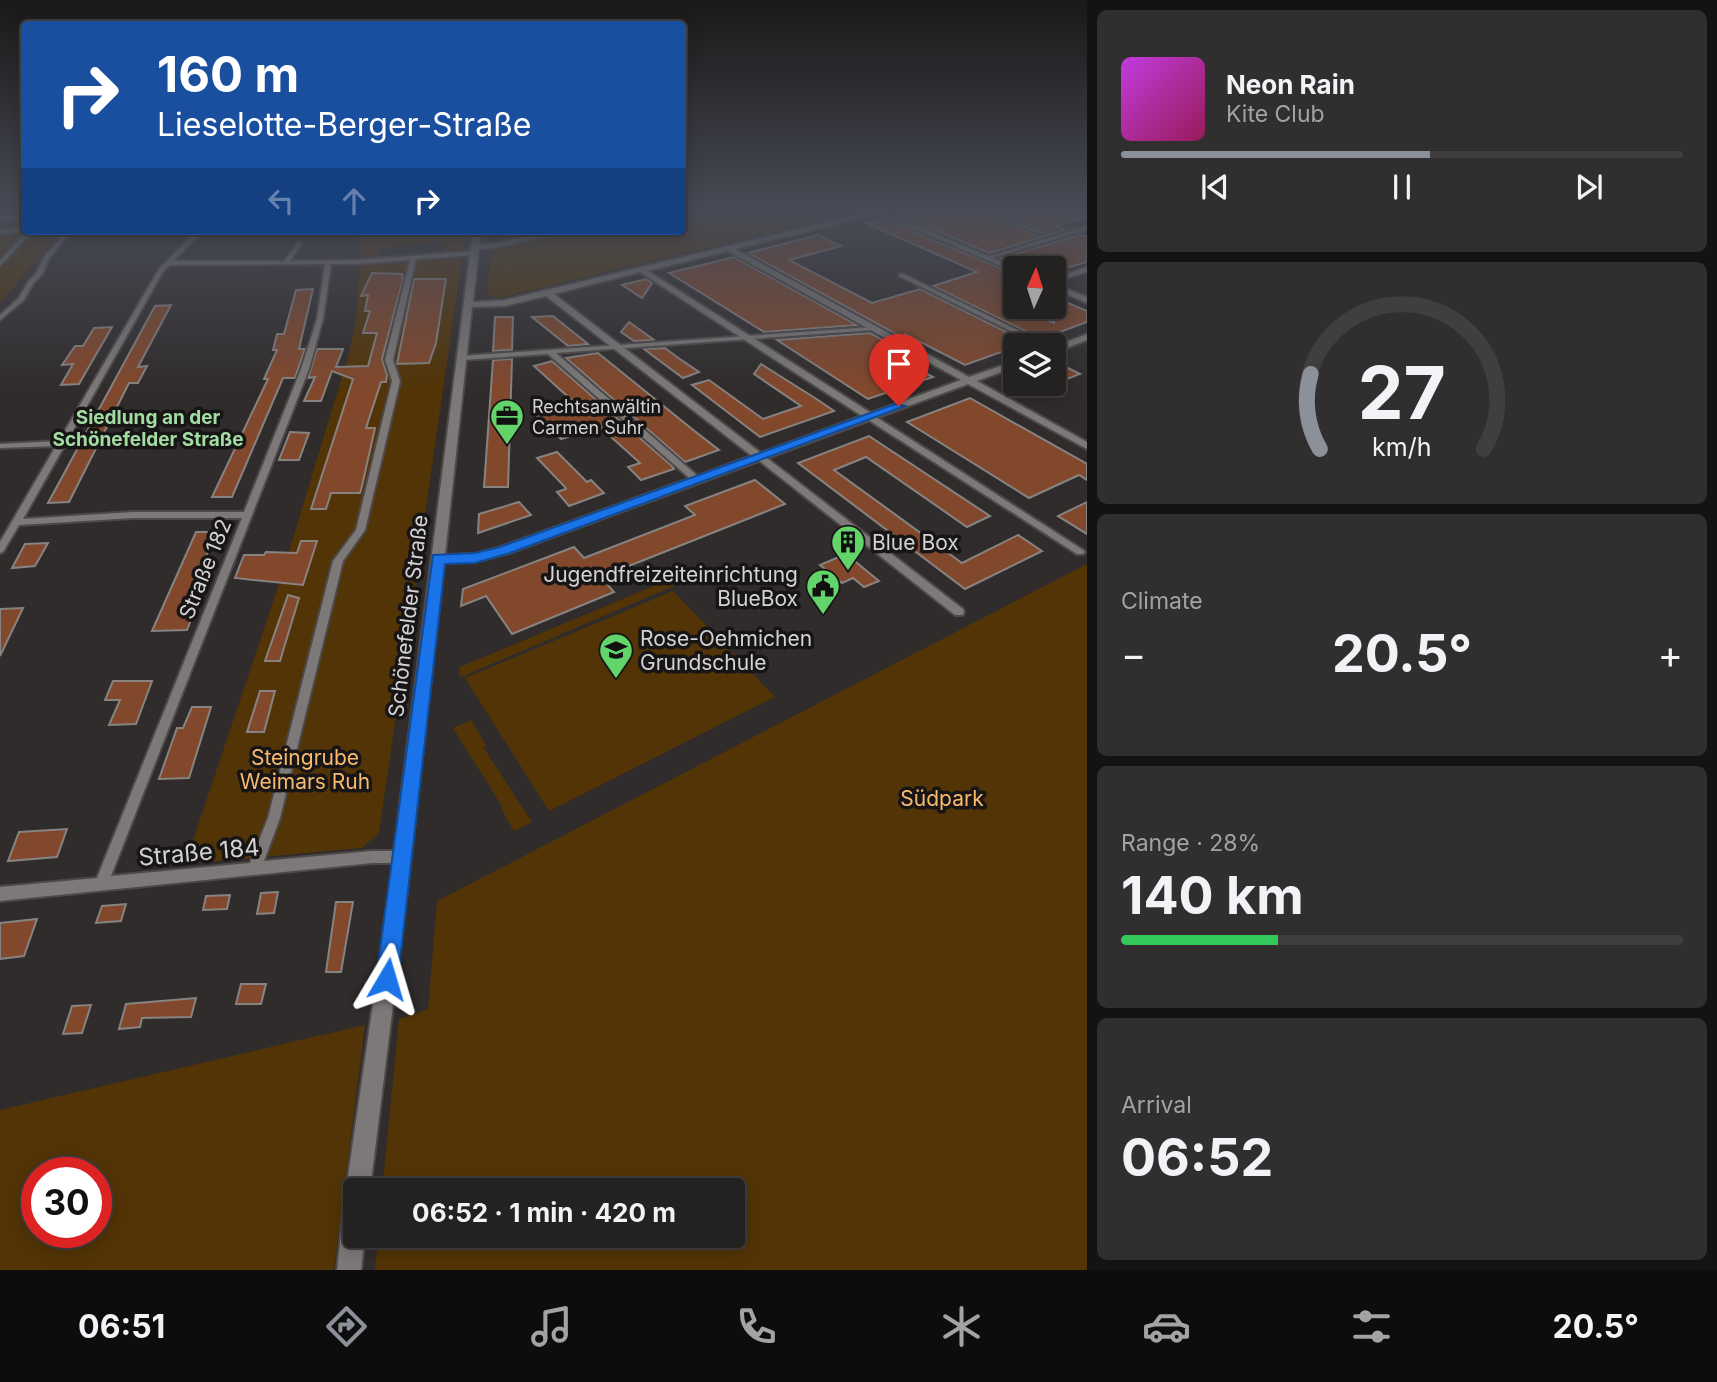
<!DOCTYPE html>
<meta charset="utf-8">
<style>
:root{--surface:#242121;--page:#302e2e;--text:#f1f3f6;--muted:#a3a3a5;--line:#413e3f;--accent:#8c9099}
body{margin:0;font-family:Inter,sans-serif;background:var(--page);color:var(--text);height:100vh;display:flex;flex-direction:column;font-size:26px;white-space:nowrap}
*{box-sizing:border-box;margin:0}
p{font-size:23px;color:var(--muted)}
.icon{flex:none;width:38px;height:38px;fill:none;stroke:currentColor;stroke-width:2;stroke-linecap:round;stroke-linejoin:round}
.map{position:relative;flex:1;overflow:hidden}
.side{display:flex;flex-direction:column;gap:10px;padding:10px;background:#141212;width:630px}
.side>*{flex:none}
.top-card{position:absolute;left:21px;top:21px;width:665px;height:214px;border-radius:7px;box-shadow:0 4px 18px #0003,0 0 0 2px var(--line);background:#1a4fa0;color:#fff;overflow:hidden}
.needle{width:46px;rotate:3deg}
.tools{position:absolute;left:1003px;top:256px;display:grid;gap:14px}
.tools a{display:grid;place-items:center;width:63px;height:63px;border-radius:7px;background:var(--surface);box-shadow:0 4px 18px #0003,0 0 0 2px var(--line);font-size:35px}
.speed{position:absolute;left:21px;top:1157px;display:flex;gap:14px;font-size:35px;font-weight:700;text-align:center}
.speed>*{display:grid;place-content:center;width:91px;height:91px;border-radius:50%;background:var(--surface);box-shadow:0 4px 18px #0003,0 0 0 2px var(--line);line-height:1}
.speed .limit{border:10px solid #d22;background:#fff;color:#111}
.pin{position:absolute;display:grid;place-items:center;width:60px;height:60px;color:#fff;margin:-72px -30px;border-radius:50% 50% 50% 0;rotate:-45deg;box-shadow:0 0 7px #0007}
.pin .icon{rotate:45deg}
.me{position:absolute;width:77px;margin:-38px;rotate:7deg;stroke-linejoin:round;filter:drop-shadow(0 0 5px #0008)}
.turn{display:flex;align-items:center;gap:24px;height:147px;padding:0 21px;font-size:32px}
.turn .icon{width:91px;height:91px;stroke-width:2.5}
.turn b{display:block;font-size:49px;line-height:60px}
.lanes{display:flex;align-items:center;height:66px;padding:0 21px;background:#0003;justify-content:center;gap:35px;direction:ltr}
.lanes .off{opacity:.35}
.big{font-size:52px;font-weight:700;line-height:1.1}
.side .widget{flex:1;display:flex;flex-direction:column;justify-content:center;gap:10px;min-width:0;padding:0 24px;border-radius:10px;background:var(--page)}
.side .dial{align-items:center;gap:0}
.dial svg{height:182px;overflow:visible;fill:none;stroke:var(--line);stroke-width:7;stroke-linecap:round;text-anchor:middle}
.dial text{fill:var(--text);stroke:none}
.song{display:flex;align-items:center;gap:21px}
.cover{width:84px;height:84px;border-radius:10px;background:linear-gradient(135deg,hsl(290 70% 55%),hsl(330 70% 35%))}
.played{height:7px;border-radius:4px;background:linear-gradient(90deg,var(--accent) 55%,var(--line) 55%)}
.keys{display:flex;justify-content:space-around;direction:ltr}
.heat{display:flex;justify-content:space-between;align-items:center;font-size:38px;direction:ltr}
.charge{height:10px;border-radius:5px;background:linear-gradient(90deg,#34c759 28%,var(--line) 0)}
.trip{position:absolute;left:343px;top:1178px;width:402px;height:70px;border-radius:7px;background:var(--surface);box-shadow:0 4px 18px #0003,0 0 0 2px var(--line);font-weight:700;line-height:70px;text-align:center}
.dock{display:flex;height:112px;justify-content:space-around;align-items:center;background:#0e0d0d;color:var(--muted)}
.dock .icon{width:49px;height:49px}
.dock .on{color:var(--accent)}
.dock b{font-size:32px;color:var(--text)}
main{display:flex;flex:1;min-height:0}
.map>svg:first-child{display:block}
.green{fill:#523406;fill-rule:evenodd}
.building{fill:#82482c;stroke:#878382;stroke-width:2}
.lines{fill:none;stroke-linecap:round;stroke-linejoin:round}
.service-casing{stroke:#4d4949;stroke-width:4}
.minor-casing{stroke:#4d4949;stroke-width:4}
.service{fill:#7d7978;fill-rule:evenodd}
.minor{fill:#7d7978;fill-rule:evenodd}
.route{fill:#1a73e8;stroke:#114b97;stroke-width:2}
.labels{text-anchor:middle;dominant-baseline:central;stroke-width:7;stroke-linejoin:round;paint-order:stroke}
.far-poi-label{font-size:18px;fill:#d4d2d2;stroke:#171515;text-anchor:start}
.far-neighbourhood-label{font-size:19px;font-weight:bold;fill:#a2dca2;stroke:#171515}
.poi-label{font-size:21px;fill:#d4d2d2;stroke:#171515;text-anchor:start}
.street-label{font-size:21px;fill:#d4d2d2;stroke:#171515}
.park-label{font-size:21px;fill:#f9ba6d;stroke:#171515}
.near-street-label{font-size:24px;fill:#d4d2d2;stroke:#171515}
</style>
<main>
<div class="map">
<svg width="1087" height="1270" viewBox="0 0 1087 1270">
<rect width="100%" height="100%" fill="#302c2c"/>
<g class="green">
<polygon points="683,213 849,213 499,298 487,295 491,253 497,249 576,231 682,231"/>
<polygon points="0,220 24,222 24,231 62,231 0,303"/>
<polygon points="224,231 466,231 463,249 457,252 430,255 429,253 444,252 440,243 378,249 380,257 416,253 417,256 360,260 358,236"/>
<polygon points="456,256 462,258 379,833 362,848 185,864 279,584 348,357 356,321 360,264"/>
<polygon points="1087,564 1087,1270 375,1270 378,1236 733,1236 733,1190 382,1190 399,1019 428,1009 437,901"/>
<polygon points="668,580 674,586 459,678 460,667"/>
<polygon points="673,591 775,697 549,811 465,678"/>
<polygon points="471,720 486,745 483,747 532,822 514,831 501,809 503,808 453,728"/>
<path d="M365 1025 334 1270H0V1110ZM37 1172H96V1232H37Z"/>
</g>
<g class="building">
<polygon points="906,213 986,213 1041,237 1047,232 1004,213 1083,213 1084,218 1055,226 1066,230 989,253 899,215"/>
<polygon points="883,219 1015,274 1015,306 1054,323 1054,297 1087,311 1087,322 1041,339 933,286 977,272 866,223"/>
<polygon points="818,235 841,246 789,260 872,303 920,289 1029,343 1015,345 1015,347 965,365 905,334 903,338 748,253"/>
<polygon points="1080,235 1087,237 1087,262 1054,272 1054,268 1018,268 1000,258"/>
<polygon points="734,257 857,325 764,332 669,273"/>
<polygon points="372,273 402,274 403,279 382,359 387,375 386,382 381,382 366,428 375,428 362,486 360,493 331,493 326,509 311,509 353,379 332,371 321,401 304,401 315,377 308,378 317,349 343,349 336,367 368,366 377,333 363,333 370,311 365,311 368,295 361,296"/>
<polygon points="414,279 446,279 436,343 429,363 397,364"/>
<polygon points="646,279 652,283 642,298 622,285"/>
<polygon points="313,289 299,349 305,349 295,378 283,378 232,497 212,497 268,379 264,379 277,350 273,350 277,334 284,334 296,290"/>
<polygon points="171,305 138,367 147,366 138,383 129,383 69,502 48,503 155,306"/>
<polygon points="553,316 588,344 568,346 532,317"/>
<polygon points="495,317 513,317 512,350 493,351"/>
<polygon points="629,322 654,340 634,341 621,332"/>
<polygon points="112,327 79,384 61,385 73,364 62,365 75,346 83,346 94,328"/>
<polygon points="870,333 897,348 893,355 933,377 868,399 777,340"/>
<polygon points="665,348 677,357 699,372 683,378 644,349"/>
<polygon points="598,353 692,429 719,450 685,462 566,358"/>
<polygon points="512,359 508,487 484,487 493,360"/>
<polygon points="552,361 672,466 674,469 641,480 628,467 640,463 600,427 561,439 537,416 577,405 534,366"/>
<polygon points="1054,361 1080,374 1054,384"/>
<polygon points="761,364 818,400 834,411 760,437 692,385 709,380 763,419 801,406 754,374"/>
<polygon points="970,398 1087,464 1087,480 1079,475 1029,498 907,422"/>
<polygon points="290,432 309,433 299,460 279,460"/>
<polygon points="869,436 990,516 967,527 866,457 834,470 962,563 1018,535 1042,551 965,589 798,463"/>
<polygon points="557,452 587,482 591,480 604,493 569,506 557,492 566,489 565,487 537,458"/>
<polygon points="755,480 785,504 601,577 614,592 512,634 486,596 461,606 463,589 574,547 584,558 695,515 685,506"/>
<polygon points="519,502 531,515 478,533 479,514"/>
<polygon points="1087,502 1087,534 1058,516"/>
<polygon points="196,532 217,532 186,601 198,601 187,630 152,631"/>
<polygon points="301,541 317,541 303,585 235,578 244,555 264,555 266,552 297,553"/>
<polygon points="48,543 35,566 12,568 25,544"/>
<polygon points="846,554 879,581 864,587 853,578 842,583 820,565"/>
<polygon points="288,595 299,598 280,661 265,661"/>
<polygon points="23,608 0,656 0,609"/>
<polygon points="113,681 152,681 136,724 109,725 120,700 105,700"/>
<polygon points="260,691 275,691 264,732 247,732"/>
<polygon points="192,707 211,707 189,778 159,779 177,728 183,728"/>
<polygon points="67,829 57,857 8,861 19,832"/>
<polygon points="278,892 274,913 257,914 261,893"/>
<polygon points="230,895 227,909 203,910 206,896"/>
<polygon points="336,902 353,902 341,972 326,972"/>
<polygon points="126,904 121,921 96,923 102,906"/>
<polygon points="37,919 24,956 0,959 0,923"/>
<polygon points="241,984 266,984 261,1004 236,1004"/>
<polygon points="196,998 191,1017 142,1018 140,1027 119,1029 126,1004"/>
<polygon points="91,1005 82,1033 63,1034 72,1006"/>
</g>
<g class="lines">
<g class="service-casing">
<g id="service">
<polygon points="0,213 5,213 0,217"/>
<polygon points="988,213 996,213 1045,233 1040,234"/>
<polygon points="1087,226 1087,230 988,259 983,258"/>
<polygon points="24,228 26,231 0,234 0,230"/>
<polygon points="27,231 33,231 0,266 0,261"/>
<polygon points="66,231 72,231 49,258 43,273 33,284 24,300 0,320 0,315 19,298 28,282 37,272 44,257"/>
<path d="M197 231H203L173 261H284L299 242 302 244 290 261 359 260 475 251 478 253 475 255 416 259 393 360 400 381 365 530 343 561 280 818 264 861 372 851H402L407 853 409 857 407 861 402 863H372L0 901V887L97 878 242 518H133L19 525 3 552 0 553V542L56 446 0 448V444L59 441 159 269ZM410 260 385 360 392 381 356 530 333 561 268 818 250 863 111 876 309 369 323 319 331 264H359ZM325 264 317 319 301 369 244 512H133L23 519 164 270 170 265Z"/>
<polygon points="899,274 903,274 1048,345 1039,345 899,276"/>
<polygon points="872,327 874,328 874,330 556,353 700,478 701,480 697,483 694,482 548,354 462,360 459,358 462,356"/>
<polygon points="867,415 873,415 1083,550 1085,552 1083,554 1077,554 867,419"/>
<polygon points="757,455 763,455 963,609 964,612 963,615 955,615 757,459"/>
</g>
</g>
<g class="minor-casing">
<g id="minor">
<path d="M866 213H888L1016 268 1015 272 878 214 735 249 969 377 1015 361V367L977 381 1087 442V449L968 384 509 553 475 562 444 563 406 900 370 1190H355V1201L350 1198 346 1190 388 900 473 231H481L479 245C509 243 538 231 568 231L495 248 479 249 473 302 505 300ZM728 251 961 380 871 413 648 271ZM640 272 862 416 761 453 554 294ZM546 296 752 456 501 547 475 554 445 555 472 307 505 306Z"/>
<polygon points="0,215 24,217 24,221 0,219"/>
<polygon points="1087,267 1087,272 1054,282 1054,278"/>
<polygon points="1054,284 1087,297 1087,303 1054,289"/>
<polygon points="1087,334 1087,340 1054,353 1054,347"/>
<polygon points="355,1201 355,1236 365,1236 361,1270 337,1270 343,1213 347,1205"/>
</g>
</g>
<use href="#service" class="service"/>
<use href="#minor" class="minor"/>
</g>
<linearGradient id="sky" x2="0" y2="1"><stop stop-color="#1a1818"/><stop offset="0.54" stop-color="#484b56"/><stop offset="1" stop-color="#484b56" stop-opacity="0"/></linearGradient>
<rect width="1087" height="391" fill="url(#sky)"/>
<polygon class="route" points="895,404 905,406 510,553 475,563 445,564 398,979 395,987 387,991 379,987 376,979 433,555 475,553 500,547"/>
<defs>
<g id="office-pin" transform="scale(1.75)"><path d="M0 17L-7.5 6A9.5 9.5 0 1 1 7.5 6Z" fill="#62d469" stroke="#171515"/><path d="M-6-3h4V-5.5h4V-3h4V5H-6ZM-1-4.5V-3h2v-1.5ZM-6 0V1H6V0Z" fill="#111"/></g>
<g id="building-pin" transform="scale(1.75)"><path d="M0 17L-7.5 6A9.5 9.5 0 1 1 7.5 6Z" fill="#62d469" stroke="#171515"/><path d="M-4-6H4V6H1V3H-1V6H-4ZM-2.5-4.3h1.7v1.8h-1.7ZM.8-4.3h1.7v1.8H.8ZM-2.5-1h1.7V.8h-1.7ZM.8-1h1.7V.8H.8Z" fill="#111"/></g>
<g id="civic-pin" transform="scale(1.75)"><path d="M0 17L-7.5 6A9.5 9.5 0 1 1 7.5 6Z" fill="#62d469" stroke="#171515"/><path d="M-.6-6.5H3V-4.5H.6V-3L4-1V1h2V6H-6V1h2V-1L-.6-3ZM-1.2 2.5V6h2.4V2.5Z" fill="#111"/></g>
<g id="school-pin" transform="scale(1.75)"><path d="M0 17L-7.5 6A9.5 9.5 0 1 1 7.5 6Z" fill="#62d469" stroke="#171515"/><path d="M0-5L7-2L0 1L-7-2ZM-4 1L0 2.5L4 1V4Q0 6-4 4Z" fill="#111"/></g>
</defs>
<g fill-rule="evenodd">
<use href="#office-pin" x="507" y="416"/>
<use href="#building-pin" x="848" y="542"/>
<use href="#civic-pin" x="823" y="586"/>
<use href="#school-pin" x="616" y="650"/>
</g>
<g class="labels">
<g class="far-poi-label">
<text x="532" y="406">Rechtsanwältin<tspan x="532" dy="21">Carmen Suhr</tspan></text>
</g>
<g class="far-neighbourhood-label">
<text x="148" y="417">Siedlung an der<tspan x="148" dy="22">Schönefelder Straße</tspan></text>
</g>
<g class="poi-label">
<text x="872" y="542">Blue Box</text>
<text x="798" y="574" text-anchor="end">Jugendfreizeiteinrichtung<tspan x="798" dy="24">BlueBox</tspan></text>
<text x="640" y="638">Rose-Oehmichen<tspan x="640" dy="24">Grundschule</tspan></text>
</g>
<g class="street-label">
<text transform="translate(205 569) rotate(-68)">Straße 182</text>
<text transform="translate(408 616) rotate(-83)">Schönefelder Straße</text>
</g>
<g class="park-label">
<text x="305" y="757">Steingrube<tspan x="305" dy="24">Weimars Ruh</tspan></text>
<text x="942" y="798">Südpark</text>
</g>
<g class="near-street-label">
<text transform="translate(199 852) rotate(-5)">Straße 184</text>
</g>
</g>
</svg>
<div class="tools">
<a><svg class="needle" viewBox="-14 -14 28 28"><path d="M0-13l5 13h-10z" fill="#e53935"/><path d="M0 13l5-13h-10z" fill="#a3a3a5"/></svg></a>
<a><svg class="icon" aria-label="layers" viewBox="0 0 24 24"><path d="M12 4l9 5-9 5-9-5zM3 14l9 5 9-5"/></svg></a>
</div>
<div class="speed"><div class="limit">30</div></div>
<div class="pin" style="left:899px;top:406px;background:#d93025"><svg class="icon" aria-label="arrive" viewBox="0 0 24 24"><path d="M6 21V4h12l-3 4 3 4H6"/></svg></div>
<svg class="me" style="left:387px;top:979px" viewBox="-20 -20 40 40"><path d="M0-17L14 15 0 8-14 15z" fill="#1a73e8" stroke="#fff" stroke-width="4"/></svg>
<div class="trip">06:52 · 1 min · 420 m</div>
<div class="top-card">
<div class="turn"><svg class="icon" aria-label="right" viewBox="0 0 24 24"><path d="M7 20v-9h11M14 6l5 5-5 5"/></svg><div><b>160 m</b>Lieselotte-Berger-Straße</div></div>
<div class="lanes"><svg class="icon off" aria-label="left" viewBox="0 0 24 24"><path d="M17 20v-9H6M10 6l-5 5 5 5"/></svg><svg class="icon off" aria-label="ahead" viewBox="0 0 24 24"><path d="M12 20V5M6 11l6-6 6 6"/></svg><svg class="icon" aria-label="right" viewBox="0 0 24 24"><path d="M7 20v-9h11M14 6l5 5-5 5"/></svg></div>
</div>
</div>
<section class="side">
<div class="widget">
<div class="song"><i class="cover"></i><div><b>Neon Rain</b><p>Kite Club</p></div></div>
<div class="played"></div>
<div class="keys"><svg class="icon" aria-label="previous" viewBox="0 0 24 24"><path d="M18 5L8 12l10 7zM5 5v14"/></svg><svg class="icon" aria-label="pause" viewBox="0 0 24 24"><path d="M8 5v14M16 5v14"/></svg><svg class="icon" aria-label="next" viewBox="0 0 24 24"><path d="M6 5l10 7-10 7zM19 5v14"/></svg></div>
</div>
<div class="widget dial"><svg viewBox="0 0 100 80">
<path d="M14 69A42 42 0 1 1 86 69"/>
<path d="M14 69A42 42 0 0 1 10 36" stroke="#8c9099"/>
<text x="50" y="56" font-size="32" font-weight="700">27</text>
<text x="50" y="72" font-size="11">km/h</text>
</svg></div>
<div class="widget"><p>Climate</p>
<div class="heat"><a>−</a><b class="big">20.5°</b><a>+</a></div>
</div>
<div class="widget"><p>Range · 28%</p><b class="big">140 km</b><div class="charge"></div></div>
<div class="widget"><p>Arrival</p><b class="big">06:52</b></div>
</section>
</main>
<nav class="dock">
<b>06:51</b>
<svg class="icon on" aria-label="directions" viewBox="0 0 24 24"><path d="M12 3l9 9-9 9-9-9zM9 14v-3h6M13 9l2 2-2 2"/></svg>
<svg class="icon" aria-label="music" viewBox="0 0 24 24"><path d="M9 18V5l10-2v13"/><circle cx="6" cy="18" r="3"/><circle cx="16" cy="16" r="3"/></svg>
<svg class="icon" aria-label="phone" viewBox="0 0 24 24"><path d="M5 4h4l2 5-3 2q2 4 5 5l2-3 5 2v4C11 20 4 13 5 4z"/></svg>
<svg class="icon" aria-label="climate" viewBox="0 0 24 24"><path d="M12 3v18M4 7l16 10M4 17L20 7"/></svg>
<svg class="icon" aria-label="car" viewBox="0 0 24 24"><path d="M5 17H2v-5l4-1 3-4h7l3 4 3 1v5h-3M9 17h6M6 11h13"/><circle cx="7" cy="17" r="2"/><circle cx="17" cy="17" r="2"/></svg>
<svg class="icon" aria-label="filters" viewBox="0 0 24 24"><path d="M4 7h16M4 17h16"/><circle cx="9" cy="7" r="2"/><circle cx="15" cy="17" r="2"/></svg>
<b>20.5°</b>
</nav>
